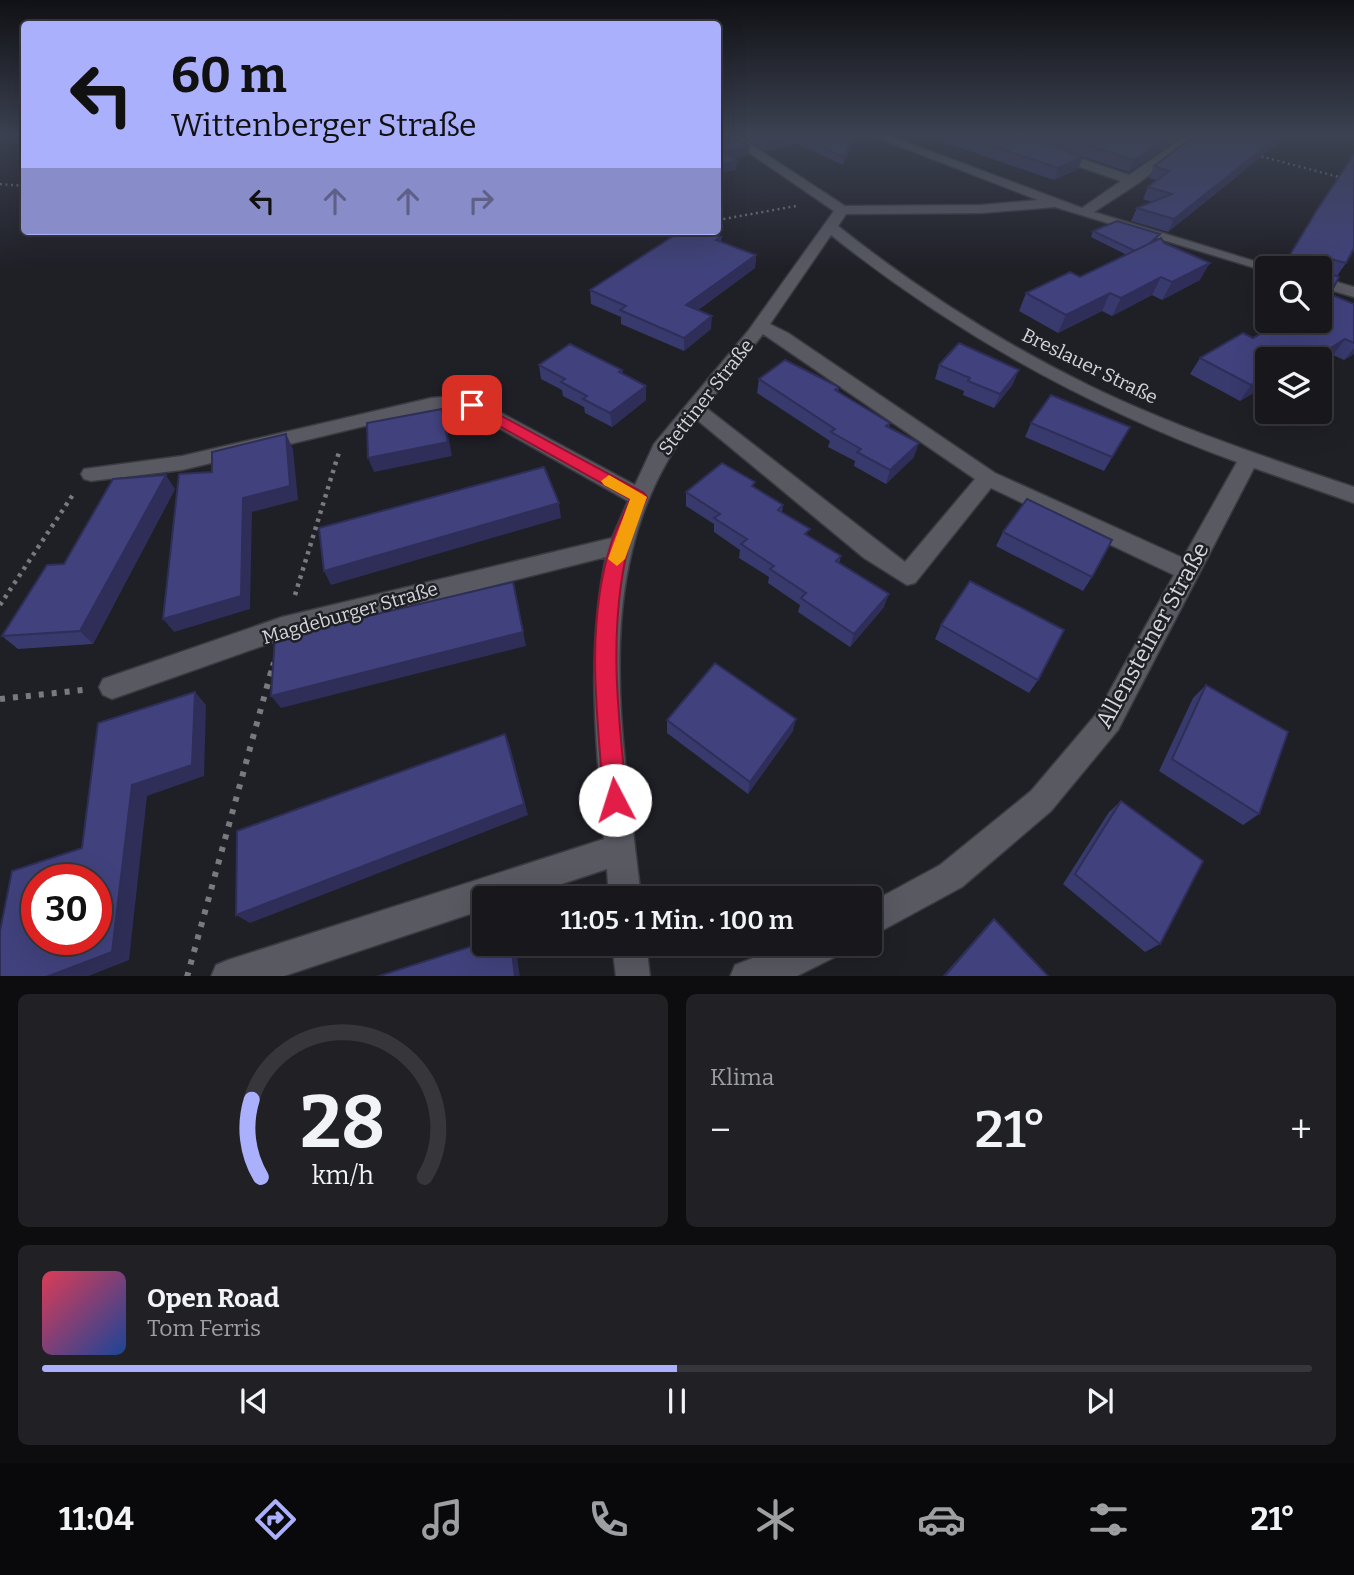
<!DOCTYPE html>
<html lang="de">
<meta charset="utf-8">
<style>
:root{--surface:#17171c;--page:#202025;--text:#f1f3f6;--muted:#9e9fa3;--line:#36363b;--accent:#aab0fc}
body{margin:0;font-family:Bitter,serif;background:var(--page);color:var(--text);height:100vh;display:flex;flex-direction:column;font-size:26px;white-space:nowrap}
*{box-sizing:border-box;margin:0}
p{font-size:23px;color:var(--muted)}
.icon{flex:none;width:38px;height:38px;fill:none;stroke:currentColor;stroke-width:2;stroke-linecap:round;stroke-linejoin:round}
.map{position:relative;height:976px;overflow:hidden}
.side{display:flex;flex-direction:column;gap:18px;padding:18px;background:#0d0d0f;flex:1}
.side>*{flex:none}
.hud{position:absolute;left:21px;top:21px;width:700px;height:214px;border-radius:7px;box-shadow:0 7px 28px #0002,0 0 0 2px var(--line);background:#aab0fc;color:#111;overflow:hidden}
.tools{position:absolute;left:1255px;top:256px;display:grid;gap:14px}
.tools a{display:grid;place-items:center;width:77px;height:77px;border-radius:7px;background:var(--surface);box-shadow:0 7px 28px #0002,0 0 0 2px var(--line);font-size:35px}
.speed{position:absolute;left:21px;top:864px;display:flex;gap:14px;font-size:35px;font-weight:700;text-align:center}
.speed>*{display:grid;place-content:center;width:91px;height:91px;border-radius:50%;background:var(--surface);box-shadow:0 7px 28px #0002,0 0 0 2px var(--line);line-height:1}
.speed .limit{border:10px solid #d22;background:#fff;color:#111}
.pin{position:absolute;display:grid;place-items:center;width:60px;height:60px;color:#fff;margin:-30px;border-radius:14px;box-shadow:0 4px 10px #0006}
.me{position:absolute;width:77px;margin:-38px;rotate:355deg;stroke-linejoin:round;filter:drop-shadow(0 0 5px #0008)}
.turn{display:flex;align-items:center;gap:24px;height:147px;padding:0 35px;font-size:32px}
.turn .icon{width:91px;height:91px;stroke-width:2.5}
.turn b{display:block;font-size:49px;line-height:60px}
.lanes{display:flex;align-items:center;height:66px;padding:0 35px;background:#0003;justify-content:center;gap:35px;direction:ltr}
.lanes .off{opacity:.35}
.big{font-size:52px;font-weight:600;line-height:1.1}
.side .card{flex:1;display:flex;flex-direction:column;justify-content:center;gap:10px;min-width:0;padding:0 24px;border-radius:10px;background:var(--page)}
.side .dial{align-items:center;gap:0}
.dial svg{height:182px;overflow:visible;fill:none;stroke:var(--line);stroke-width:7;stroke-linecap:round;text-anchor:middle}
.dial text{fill:var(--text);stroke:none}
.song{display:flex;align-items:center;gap:21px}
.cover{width:84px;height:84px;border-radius:10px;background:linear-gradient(135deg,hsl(350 70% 55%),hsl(220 70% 35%))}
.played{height:7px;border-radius:4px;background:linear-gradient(90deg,var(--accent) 50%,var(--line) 50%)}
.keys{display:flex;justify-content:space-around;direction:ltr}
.heat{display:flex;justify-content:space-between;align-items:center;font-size:38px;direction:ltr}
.side .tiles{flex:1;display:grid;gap:18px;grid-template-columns:1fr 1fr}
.card:last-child{grid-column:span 2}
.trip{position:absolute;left:472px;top:886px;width:410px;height:70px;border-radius:7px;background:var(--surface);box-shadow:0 7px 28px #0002,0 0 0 2px var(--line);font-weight:600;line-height:70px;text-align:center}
.tab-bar{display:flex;height:112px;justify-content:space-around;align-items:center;background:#09090b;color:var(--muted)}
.tab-bar .icon{width:49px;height:49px}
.tab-bar .selected{color:var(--accent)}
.tab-bar b{font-size:32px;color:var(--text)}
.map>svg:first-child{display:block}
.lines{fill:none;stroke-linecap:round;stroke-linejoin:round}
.minor-casing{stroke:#3a3a40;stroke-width:3}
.path-far2{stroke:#79797f;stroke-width:2.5;stroke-dasharray:2 3.5;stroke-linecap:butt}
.path-far1{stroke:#79797f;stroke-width:4.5;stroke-dasharray:3.5 5;stroke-linecap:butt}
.path{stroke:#79797f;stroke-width:6;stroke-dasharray:5 8;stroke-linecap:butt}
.minor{fill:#585961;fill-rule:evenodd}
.wall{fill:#38396c}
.shaded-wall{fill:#2e2e58}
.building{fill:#41427d;stroke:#2e2e58;stroke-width:2;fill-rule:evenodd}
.route{fill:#e11d48;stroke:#92132f;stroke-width:2}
.slow{fill:#f59e0b}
.labels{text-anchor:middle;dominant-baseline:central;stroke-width:5;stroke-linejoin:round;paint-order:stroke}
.street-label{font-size:19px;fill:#d5d5da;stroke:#1f1f26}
.near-street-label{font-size:23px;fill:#d5d5da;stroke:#1f1f26}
</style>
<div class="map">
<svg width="1354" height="977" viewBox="0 0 1354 977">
<rect width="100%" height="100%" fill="#1f1f26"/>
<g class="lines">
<g class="minor-casing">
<g id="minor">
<path d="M722 134H735L845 206 981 205 1038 200 868 134H884L1082 208 1121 181 1051 157V151H1059L1129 175 1189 134H1202L1137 184 1094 212 1277 268H1267L1265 271 1055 207 981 213 846 214 838 226C916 288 1000 342 1090 386 1175 427 1265 457 1354 487V503L1254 468 1118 730 1051 811 962 887 870 937V903L940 865 1031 791 1098 712 1174 575 991 488 915 583 907 585 864 558 696 419C584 560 623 734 641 898H609L607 869 519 898H485V909L281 977H211L216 965 228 960 604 839C596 744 586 651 606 557L285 638 112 699 103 695 99 687 103 679 282 617 612 538 628 501 467 410H431L182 470 91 481 84 479 81 474 84 469 182 456 431 398 455 396 479 401 635 485 654 444 748 331 834 211ZM831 235C954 333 1089 408 1237 462L1183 558 995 473 788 333 770 324ZM763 334 975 479 905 562 705 407Z"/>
<polygon points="1320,277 1354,287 1354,297 1320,287"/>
<polygon points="612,943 646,943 650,977 616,977"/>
<polygon points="792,943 844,943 839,955 795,977 730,977 735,965"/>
</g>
</g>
<g class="path-far2">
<polyline points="1256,155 1354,181"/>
<polyline points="0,184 24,186"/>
<polyline points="718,220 796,206"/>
<polyline points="600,231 666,231"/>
</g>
<g class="path-far1">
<polyline points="295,595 340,449"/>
<polyline points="0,605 74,493"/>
<polyline points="270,674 274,660"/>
</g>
<g class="path">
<polyline points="0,699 83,690"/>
<polyline points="187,977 271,672"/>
</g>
<use href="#minor" class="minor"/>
</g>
<g class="wall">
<polygon points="739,134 856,134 843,165 796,143 766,151"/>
<polygon points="920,134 1185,134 1129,172 1078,155 1078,169 1054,180"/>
<polygon points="1197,134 1296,134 1293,136 1288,135 1168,232 1131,221 1137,208 1152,202 1143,199 1148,187 1156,180 1149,178 1154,166"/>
<polygon points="1308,224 1346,263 1337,276 1330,294 1354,304 1354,354 1344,360 1333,355 1320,363 1320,359 1267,359 1267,385 1240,401 1190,374 1200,358 1253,338 1320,320 1320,268"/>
<polygon points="1093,231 1157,240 1164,243 1200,280 1162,300 1152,295 1112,316 1102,311 1058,333 1019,311 1026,293 1080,277 1127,255 1091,237"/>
<polygon points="721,237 721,242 756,255 755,268 698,310 711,329 684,351 621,324 621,317 591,304 590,290"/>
<polygon points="539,365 622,370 623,374 646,400 612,427 585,413 584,407 563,396 562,390 541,379"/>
<polygon points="939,365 1013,384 994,408 963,395 964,391 935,379"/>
<polygon points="759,379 839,387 838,392 890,423 889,427 914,457 886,484 854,466 855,461 828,447 830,441 757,393"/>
<polygon points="1031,423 1130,427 1104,471 1025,437"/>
<polygon points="755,487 783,505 782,512 809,536 841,556 839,563 884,607 850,647 798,612 800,605 768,583 769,577 739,558 740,550 714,532 714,524 686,506 686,492"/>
<polygon points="175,489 93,644 18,649 2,636"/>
<polygon points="1003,532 1092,577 1083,591 996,546"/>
<polygon points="941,625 1038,680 1029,693 935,639"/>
<polygon points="1206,685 1259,814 1243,825 1159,771 1193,698"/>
<polygon points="667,720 793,731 748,794 667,733"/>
<polygon points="1121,801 1160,944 1145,952 1063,884 1109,812"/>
<polygon points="994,919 1049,977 942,977 985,928"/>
</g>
<g class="shaded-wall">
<polygon points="854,134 856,134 843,165 844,157"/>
<polygon points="1173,134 1185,134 1129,172 1134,160"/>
<polygon points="1281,134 1289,134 1168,232 1174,219"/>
<polygon points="797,135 796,143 766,151 766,142"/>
<polygon points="749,146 748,155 723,161 724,152"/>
<polygon points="1083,157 1078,169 1054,180 1058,168"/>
<polygon points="737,161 736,170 718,174 718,165"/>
<polygon points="756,255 755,268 686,319 686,305"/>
<polygon points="1210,263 1200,280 1162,300 1172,282"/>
<polygon points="1161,277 1152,295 1112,316 1121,298"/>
<polygon points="1110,293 1102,311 1058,333 1066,315"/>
<polygon points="712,316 711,329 684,351 684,338"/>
<polygon points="1345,339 1333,355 1320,363 1320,359 1314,359"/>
<polygon points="1354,348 1354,354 1344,360"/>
<polygon points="1019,370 1013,384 994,408 1000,394"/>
<polygon points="1267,376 1267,385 1240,401 1251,385"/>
<polygon points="646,386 646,400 612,427 610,413"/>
<polygon points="442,409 446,423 452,456 374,472 368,458"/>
<polygon points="286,434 293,449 298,500 252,512 250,609 174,632 163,619"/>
<polygon points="919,443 914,457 886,484 890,470"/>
<polygon points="166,475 175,489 93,644 80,631"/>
<polygon points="559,503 561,518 331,585 324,571"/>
<polygon points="513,582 526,646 281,708 271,696"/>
<polygon points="889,594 884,607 850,647 854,634"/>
<polygon points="195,692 206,705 204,776 147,796 129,960 86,977 46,977 132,785"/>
<polygon points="796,719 793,731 748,794 750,782"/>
<polygon points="505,734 510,746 528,815 250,923 236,915"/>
<polygon points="511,943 515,943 520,977 515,977"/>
</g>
<g class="building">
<polygon points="718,134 730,134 749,146 724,152 737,161 718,165"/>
<polygon points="753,134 854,134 844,157 797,135 766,142"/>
<polygon points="957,134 1021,134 1083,157 1058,168"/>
<polygon points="1053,134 1173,134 1134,160"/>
<polygon points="1197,134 1281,134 1174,219 1137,208 1172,194 1148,187 1169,171 1154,166"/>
<polygon points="1354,154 1354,248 1346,263 1331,259 1328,262 1329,273 1339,277 1330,294 1354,304 1354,343 1345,339 1314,359 1267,359 1267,376 1251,385 1200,358 1243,333 1253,338 1283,320 1320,320 1320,299 1322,298 1320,297 1320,268 1282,268 1317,210"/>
<polygon points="1117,221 1160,234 1149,244 1135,251 1093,231"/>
<polygon points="681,231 704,231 721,237 716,240 756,255 686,305 712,316 684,338 620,310 626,306 590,290"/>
<polygon points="1161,238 1164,243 1210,263 1172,282 1161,277 1121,298 1110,293 1066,315 1026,293 1070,272 1080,277"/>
<polygon points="959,343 1019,370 1000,394 968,381 970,378 939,365"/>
<polygon points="570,344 622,370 619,372 646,386 610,413 583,399 587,396 561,382 565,379 539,365"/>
<polygon points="785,360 839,387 835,390 890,423 886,426 919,443 890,470 857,452 861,449 831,432 835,429 759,379"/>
<polygon points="1051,395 1130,427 1112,457 1031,423"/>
<polygon points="442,409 448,442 368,458 367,423"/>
<polygon points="286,434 290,486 243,498 241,596 163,619 179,474 212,472 212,452"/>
<polygon points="722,463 755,482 752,486 783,505 778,510 810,529 805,534 841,556 836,561 889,594 854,634 801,598 806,593 770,569 774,566 741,544 747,539 714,518 720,514 686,492"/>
<polygon points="544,467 559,503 324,571 319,528"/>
<polygon points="166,475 80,631 2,636 47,565 64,564 113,479"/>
<polygon points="1027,499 1112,540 1092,577 1003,532"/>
<polygon points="970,581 1064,630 1038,680 941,625"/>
<polygon points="513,582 523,632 271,696 275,638"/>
<polygon points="715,663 796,719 750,782 667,720"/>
<polygon points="1206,685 1288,732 1259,814 1172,759"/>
<path d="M195 692 192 765 132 785 112 952 46 977H0V931L12 871 82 848 98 723ZM37 880H96V940H37Z"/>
<polygon points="505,734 524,804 236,915 237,831"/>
<polygon points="1121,801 1203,861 1160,944 1075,874"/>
<polygon points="994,919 1049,977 944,977"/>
<polygon points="485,942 485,943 511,943 515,977 376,977"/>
</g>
<linearGradient id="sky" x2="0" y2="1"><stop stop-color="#111115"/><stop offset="0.5" stop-color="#3c4252"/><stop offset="1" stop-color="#3c4252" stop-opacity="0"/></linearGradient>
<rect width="1354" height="270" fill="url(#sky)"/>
<path class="route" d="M472 400 644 493 647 497C640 513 632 530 628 547 608 631 618 715 627 800L623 807 615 811 608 807 604 800C597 716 585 625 611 544 616 529 624 514 630 499L467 408V402Z"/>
<polygon class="slow" points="609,475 647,497 625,559 617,566 608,559 630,499 604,485 601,481"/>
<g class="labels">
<g class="street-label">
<text transform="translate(1090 366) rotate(26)">Breslauer Straße</text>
<text transform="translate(706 397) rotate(-52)">Stettiner Straße</text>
<text transform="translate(350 613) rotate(-16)">Magdeburger Straße</text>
</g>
<g class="near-street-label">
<text transform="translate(1152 635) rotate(-61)">Allensteiner Straße</text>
</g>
</g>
</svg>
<div class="tools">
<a><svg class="icon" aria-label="search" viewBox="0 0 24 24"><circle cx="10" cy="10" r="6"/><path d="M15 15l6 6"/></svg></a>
<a><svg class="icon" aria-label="layers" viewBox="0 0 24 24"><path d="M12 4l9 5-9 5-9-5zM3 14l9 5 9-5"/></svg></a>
</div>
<div class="speed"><div class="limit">30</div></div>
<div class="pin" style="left:472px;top:405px;background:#d93025"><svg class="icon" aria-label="arrive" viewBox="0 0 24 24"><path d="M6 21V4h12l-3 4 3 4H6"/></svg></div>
<svg class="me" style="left:615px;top:800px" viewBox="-20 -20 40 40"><circle r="19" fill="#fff"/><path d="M0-13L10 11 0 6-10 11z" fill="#e11d48"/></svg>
<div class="trip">11:05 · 1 Min. · 100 m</div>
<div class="hud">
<div class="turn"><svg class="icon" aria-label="left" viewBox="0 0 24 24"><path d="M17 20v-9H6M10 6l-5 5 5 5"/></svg><div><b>60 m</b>Wittenberger Straße</div></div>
<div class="lanes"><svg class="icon" aria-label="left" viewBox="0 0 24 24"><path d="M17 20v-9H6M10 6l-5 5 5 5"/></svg><svg class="icon off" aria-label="ahead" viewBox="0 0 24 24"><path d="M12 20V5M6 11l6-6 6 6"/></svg><svg class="icon off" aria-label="ahead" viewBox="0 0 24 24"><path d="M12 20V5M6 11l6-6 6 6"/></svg><svg class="icon off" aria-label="right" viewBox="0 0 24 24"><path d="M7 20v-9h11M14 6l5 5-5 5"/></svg></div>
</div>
</div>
<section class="side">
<div class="tiles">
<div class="card dial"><svg viewBox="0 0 100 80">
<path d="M14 69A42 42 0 1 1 86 69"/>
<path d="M14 69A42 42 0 0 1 10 35" stroke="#aab0fc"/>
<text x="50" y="56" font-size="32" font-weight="700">28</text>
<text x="50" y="72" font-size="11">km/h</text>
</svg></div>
<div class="card"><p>Klima</p>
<div class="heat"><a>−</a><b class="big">21°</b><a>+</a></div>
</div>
<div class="card">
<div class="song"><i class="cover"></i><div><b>Open Road</b><p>Tom Ferris</p></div></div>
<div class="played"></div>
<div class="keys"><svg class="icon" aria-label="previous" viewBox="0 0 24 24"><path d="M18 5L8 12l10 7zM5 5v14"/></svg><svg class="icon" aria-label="pause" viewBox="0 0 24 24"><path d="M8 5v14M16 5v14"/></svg><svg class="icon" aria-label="next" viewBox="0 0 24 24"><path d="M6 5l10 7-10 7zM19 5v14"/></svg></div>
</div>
</div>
</section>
<nav class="tab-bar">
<b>11:04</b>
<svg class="icon selected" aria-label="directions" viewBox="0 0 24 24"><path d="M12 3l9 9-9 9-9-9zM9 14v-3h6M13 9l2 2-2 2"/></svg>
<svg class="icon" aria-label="music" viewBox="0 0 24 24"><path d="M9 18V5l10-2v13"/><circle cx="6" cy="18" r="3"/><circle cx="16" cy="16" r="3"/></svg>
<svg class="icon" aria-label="phone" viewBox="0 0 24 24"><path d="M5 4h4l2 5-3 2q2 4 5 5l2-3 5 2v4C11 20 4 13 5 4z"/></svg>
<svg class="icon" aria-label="climate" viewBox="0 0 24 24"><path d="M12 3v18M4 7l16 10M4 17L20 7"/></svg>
<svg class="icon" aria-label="car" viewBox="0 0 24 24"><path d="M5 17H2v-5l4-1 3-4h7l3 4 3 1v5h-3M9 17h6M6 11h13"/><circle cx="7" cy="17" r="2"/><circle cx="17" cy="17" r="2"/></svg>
<svg class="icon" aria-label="filters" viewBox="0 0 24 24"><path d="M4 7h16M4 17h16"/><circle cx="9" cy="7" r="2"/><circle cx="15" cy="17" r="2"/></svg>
<b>21°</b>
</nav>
